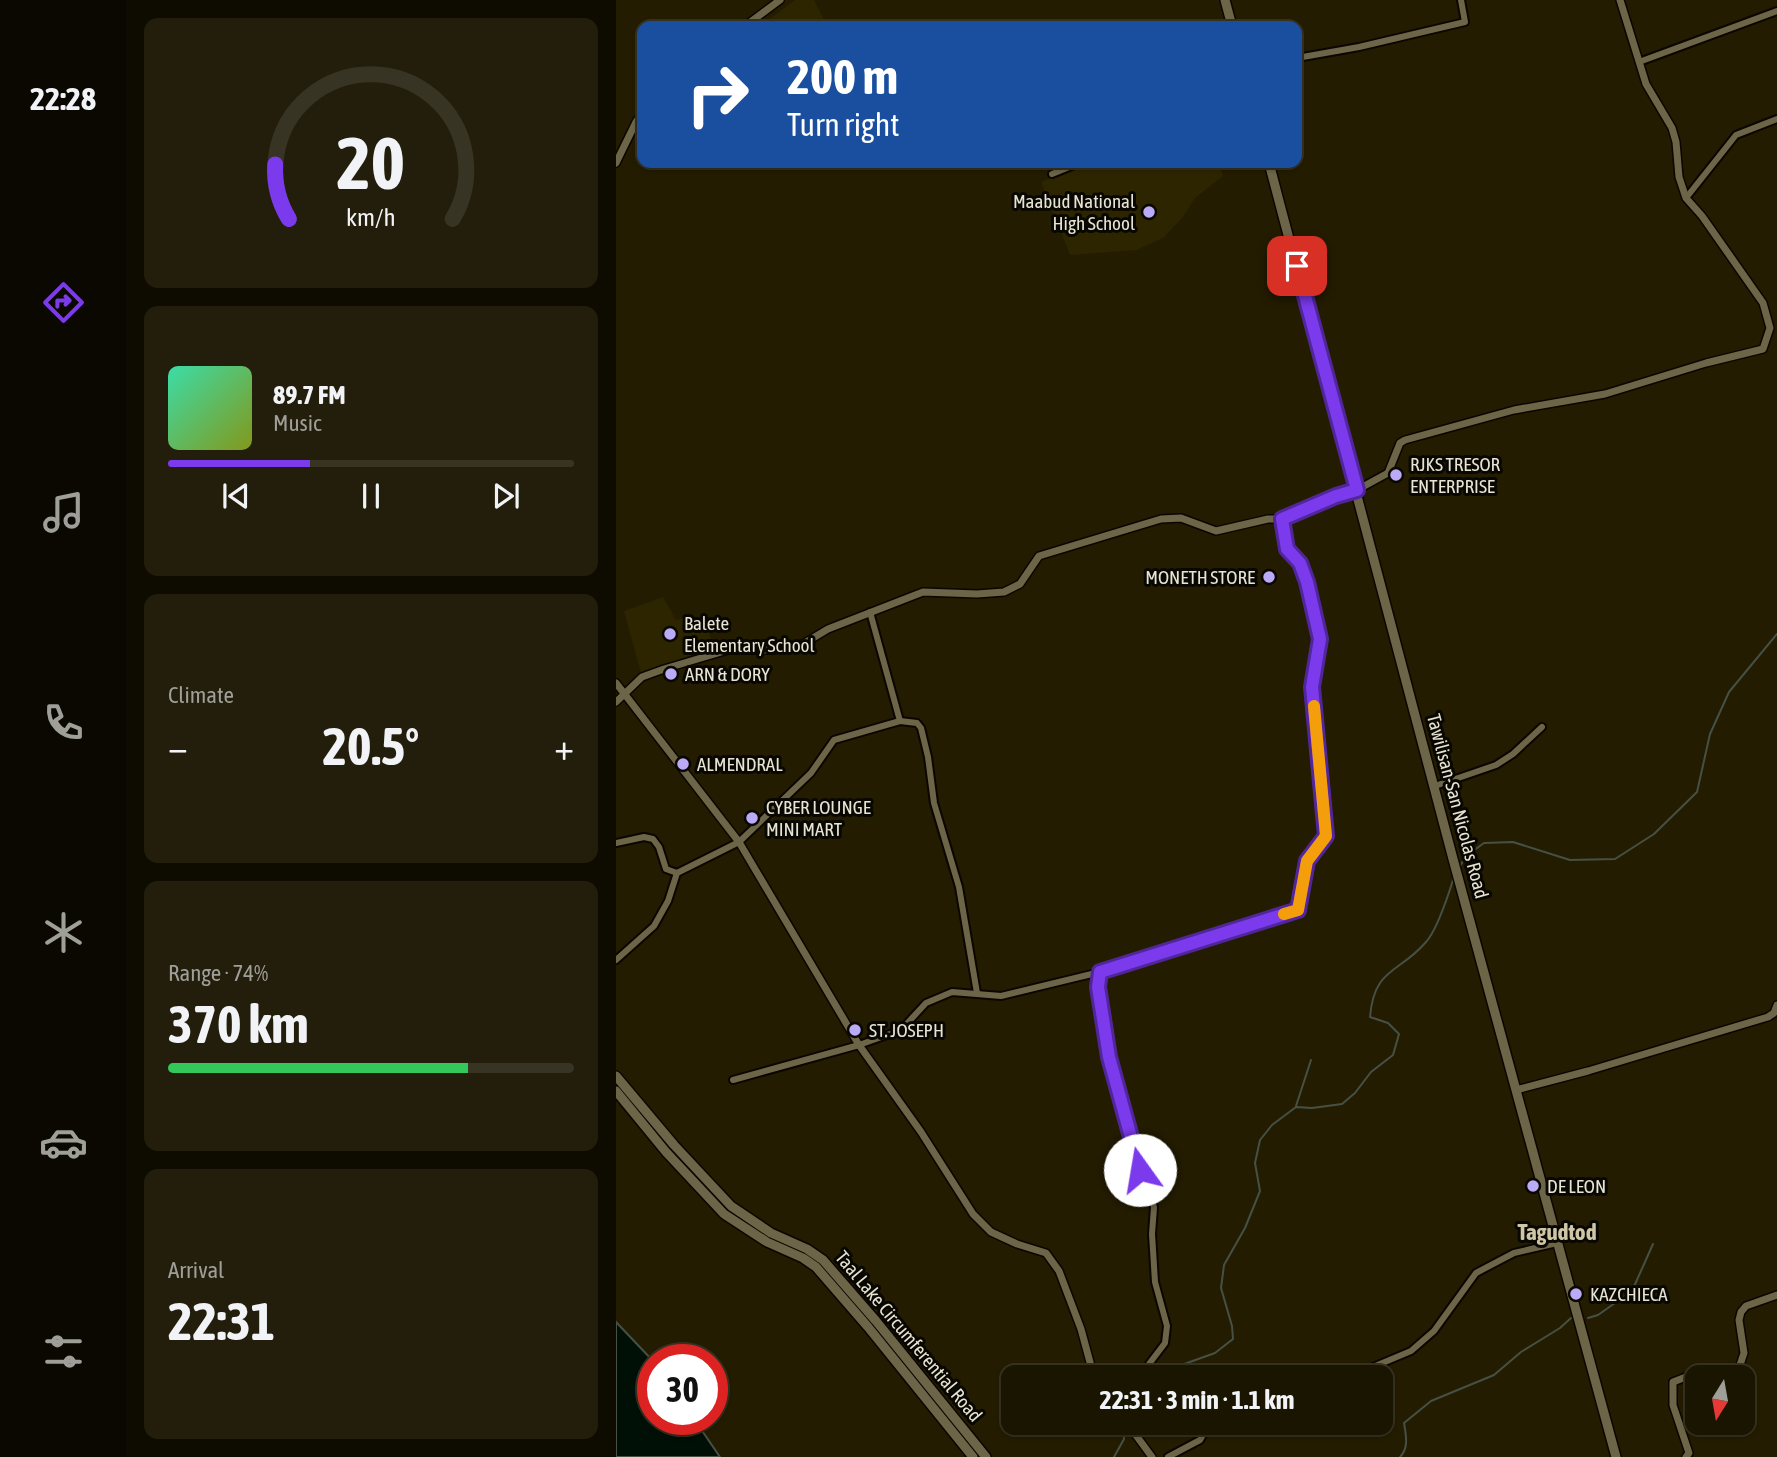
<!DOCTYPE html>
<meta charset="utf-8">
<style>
:root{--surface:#1a1501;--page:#231e0b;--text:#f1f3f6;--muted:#9f9f99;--line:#383423;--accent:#7c3aed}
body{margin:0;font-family:"Asap Condensed",sans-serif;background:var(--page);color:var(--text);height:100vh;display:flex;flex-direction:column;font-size:26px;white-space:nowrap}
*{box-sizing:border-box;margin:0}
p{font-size:23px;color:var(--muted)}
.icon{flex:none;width:38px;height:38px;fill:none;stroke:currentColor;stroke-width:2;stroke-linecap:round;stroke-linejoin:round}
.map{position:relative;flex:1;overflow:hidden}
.panel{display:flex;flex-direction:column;gap:18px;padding:18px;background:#0e0c01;width:490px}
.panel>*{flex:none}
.banner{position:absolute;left:21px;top:21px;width:665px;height:147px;border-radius:14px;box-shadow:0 2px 5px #0004,0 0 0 2px var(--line);background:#1a4fa0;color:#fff;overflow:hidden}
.needle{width:46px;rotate:191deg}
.tools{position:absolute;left:1069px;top:1365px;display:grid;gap:14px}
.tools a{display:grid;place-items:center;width:70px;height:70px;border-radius:14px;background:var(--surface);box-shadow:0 2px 5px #0004,0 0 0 2px var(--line);font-size:35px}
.speed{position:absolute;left:21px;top:1344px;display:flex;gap:14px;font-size:35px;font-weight:700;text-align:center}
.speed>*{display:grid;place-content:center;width:91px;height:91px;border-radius:50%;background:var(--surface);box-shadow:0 2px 5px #0004,0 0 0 2px var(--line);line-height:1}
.speed .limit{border:10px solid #d22;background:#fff;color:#111}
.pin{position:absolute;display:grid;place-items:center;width:60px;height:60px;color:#fff;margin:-30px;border-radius:14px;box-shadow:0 4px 10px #0006}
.me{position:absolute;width:77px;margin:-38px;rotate:347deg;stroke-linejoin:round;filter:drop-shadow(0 0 5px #0008)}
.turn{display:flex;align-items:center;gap:24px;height:147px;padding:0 35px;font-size:32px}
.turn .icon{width:91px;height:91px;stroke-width:2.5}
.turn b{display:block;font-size:49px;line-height:60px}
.big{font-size:52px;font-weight:700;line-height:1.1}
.panel .tile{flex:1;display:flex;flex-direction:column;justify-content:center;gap:10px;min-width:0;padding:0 24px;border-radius:14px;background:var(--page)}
.panel .dial{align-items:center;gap:0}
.dial svg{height:182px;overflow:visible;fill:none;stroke:var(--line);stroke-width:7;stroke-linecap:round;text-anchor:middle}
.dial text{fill:var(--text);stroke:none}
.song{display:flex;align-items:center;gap:21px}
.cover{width:84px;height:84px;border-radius:10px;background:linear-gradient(135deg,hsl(160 70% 55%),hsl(70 70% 35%))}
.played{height:7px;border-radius:4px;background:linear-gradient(90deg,var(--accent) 35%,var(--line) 35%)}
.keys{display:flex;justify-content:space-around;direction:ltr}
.heat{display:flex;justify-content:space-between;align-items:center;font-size:38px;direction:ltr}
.charge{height:10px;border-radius:5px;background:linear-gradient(90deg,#34c759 74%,var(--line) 0)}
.trip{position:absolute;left:385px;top:1365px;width:392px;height:70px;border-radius:14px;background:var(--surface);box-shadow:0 2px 5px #0004,0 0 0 2px var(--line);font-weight:700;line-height:70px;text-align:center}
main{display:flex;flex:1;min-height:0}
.dock{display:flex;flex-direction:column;width:126px;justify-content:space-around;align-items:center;background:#0a0800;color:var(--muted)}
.dock .icon{width:49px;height:49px}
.dock .active{color:var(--accent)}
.dock b{font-size:32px;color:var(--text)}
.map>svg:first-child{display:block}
.built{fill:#2d2400}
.water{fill:#001006;stroke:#465044;stroke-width:2}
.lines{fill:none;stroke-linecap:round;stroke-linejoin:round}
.stream{stroke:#465044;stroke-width:2}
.minor-casing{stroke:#0c0600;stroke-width:10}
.tertiary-casing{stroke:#0c0600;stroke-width:10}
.secondary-casing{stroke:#0c0600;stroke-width:12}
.minor{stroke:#6d6548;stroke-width:6}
.tertiary{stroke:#6d6548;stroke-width:7}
.secondary{stroke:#6d6548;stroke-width:9}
.route-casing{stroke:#51269a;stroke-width:18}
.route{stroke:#7c3aed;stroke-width:12}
.slow{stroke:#f59e0b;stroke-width:12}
.poi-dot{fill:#bbaaf6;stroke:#090701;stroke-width:2.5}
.labels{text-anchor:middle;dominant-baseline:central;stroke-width:6;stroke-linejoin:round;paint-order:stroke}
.poi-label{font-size:19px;fill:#e8e4d4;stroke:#090701;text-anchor:start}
.street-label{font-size:19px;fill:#e8e4d4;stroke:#090701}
.quarter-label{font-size:23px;font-weight:bold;fill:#cec6a6;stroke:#090701}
</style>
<main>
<nav class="dock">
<b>22:28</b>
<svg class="icon active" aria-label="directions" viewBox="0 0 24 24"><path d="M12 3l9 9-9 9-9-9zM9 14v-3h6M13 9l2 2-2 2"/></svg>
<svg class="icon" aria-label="music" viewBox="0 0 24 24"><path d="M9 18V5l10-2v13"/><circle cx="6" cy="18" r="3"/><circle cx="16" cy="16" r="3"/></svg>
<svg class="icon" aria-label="phone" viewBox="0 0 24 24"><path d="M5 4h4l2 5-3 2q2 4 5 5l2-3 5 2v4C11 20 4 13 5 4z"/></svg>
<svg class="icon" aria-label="climate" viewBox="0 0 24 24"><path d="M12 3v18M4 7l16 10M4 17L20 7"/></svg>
<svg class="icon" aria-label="car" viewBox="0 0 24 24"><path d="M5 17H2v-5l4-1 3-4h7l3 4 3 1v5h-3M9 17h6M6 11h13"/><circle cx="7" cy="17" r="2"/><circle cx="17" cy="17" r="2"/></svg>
<svg class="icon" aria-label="filters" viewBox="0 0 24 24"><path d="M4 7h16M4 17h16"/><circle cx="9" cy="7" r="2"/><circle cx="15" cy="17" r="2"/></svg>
</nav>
<section class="panel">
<div class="tile dial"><svg viewBox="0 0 100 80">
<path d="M14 69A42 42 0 1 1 86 69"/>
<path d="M14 69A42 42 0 0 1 8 45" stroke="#7c3aed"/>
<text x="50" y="56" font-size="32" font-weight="700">20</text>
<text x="50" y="72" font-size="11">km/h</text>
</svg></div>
<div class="tile">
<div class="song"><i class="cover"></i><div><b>89.7 FM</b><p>Music</p></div></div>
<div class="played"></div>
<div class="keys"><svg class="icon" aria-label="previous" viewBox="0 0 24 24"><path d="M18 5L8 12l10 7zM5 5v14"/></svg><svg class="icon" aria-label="pause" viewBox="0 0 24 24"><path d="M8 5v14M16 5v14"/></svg><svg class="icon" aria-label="next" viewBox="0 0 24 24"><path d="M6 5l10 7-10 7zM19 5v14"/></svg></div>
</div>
<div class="tile"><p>Climate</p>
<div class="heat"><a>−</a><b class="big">20.5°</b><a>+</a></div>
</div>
<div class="tile"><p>Range · 74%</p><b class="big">370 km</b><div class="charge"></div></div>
<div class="tile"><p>Arrival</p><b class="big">22:31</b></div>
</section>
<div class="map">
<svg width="1161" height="1457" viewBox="0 0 1161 1457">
<rect width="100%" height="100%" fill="#231c01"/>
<g class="built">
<polygon points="179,0 198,0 211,26 144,26"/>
<polygon points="469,163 603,163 607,176 579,198 567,217 547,238 521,250 454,255 425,182"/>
<polygon points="47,597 60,620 74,616 91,620 96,648 25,673 8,611"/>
</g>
<polygon class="water" points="0,1322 37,1361 37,1419 78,1419 104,1457 0,1457"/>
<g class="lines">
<g class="stream">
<polyline points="844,866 850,856 868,843 897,842 954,860 999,859 1038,834 1081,792 1094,734 1113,692 1161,634"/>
<polyline points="680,1106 695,1060"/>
<polyline points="972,1318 982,1315 1016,1291 1037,1244"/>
<path d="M549 1377 557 1368 599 1353 617 1339 616 1326 605 1288 608 1265 629 1228 644 1191 639 1163 644 1140 656 1125 680 1107 696 1108 726 1104 739 1093 755 1072 777 1055 783 1034 772 1023 754 1017C758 967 784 973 810 942 821 930 833 893 838 877"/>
<polyline points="498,1457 508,1439 507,1423"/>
<path d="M784 1457C793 1448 790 1435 788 1423L815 1401 878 1375 905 1352 944 1328 955 1318"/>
</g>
<g class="minor-casing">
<g id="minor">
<polyline points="681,58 743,47 849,22 845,0"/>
<polyline points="1023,62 1161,11"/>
<polyline points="436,174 463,163"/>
<polyline points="1070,198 1120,135 1161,119"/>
<polyline points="284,721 301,723 305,728 312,757 318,803 343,887 361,993"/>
<polyline points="819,786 880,765 897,754 926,727"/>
<polyline points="0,843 28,837 37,839 43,847 50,869 61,873"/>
<polyline points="0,960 38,926 52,901 61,873 123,842 195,773 218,740 284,721 254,612"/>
<polyline points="117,1080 243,1045 285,1030 310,1003 336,992 385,996 484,972"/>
<polyline points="530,1377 533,1364 549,1343 551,1326 539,1282 536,1234 538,1207 524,1170 493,1057 482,987 484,972 682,910 691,861 710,836 696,687 704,639 691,582 684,563 671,549 666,519"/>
<polyline points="733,1377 795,1351 818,1331 860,1273 898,1253 941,1243"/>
<polyline points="552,1457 584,1440 594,1423"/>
</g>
</g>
<g class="tertiary-casing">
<g id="tertiary">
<polyline points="129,26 164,0"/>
<polyline points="0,163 20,122 26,113"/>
<polyline points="0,683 123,842 243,1045 305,1132 357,1214 375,1232 401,1244 430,1253 443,1271 465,1329 478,1377"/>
<polyline points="0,702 26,677 48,669 112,650 157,650 187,644 212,629 307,592 361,594 388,592 404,584 423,556 545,519 565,518 600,531 652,519 666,519 720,496 741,490 772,473 784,443 789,440 898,410 989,394 1090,363 1147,349 1154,328 1147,303 1086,216 1070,198 1063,177 1060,142 1056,128 1030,84 1004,0"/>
<polyline points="900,1090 972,1071 1152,1017 1158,1013 1161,1005"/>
<polyline points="511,1423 536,1457"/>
<polyline points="1070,1457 1073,1453 1057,1405 1057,1382 1070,1377 1123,1368 1128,1353 1123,1320 1125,1312 1130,1306 1161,1295"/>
</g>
</g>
<g class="secondary-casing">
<g id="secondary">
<polyline points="609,0 616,26"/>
<polyline points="653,163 837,859 1000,1457"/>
<polyline points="0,1076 58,1145 115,1206 155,1233 191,1249 207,1260 260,1321 370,1457"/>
<polyline points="0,1091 50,1152 108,1214 151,1242 187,1258 200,1267 252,1327 357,1457"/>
</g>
</g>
<use href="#minor" class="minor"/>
<use href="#tertiary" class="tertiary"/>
<use href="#secondary" class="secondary"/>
</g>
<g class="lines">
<g class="route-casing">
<polyline id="route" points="524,1170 493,1057 482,987 484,972 682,910 691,861 710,836 696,687 704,639 691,582 684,563 671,549 666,519 720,496 741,490 681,266"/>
</g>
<use href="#route" class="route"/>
<polyline class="slow" points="668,914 682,910 691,861 710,836 698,706"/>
</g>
<g class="poi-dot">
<circle cx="533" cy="212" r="7"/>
<circle cx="780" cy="475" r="7"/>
<circle cx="653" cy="577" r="7"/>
<circle cx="54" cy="634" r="7"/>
<circle cx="55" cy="674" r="7"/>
<circle cx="67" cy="764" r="7"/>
<circle cx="136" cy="818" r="7"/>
<circle cx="239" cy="1030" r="7"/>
<circle cx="917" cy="1186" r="7"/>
<circle cx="960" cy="1294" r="7"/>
</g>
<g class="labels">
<g class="poi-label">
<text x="519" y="201" text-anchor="end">Maabud National<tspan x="519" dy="22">High School</tspan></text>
<text x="794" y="464">RJKS TRESOR<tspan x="794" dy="22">ENTERPRISE</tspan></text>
<text x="639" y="577" text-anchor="end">MONETH STORE</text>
<text x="68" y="623">Balete<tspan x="68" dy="22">Elementary School</tspan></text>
<text x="69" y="674">ARN &amp; DORY</text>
<text x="81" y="764">ALMENDRAL</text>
<text x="150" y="807">CYBER LOUNGE<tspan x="150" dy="22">MINI MART</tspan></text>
<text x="253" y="1030">ST. JOSEPH</text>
<text x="931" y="1186">DE LEON</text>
<text x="974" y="1294">KAZCHIECA</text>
</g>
<g class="street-label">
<text transform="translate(842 806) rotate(75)">Tawilisan-San Nicolas Road</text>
<text transform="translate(293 1336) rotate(50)">Taal Lake Circumferential Road</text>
</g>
<g class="quarter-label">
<text x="941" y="1232">Tagudtod</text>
</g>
</g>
</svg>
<div class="tools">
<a><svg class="needle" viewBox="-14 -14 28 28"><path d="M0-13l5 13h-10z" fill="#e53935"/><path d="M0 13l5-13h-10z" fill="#9f9f99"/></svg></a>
</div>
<div class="speed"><div class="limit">30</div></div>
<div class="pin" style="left:681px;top:266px;background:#d93025"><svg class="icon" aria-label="arrive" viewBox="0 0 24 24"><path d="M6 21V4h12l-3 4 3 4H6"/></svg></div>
<svg class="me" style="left:524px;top:1170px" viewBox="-20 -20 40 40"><circle r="19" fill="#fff"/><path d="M0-13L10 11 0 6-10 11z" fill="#7c3aed"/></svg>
<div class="trip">22:31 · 3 min · 1.1 km</div>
<div class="banner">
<div class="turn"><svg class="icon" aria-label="right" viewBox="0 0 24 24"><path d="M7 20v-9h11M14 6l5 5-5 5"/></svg><div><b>200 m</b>Turn right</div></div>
</div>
</div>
</main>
